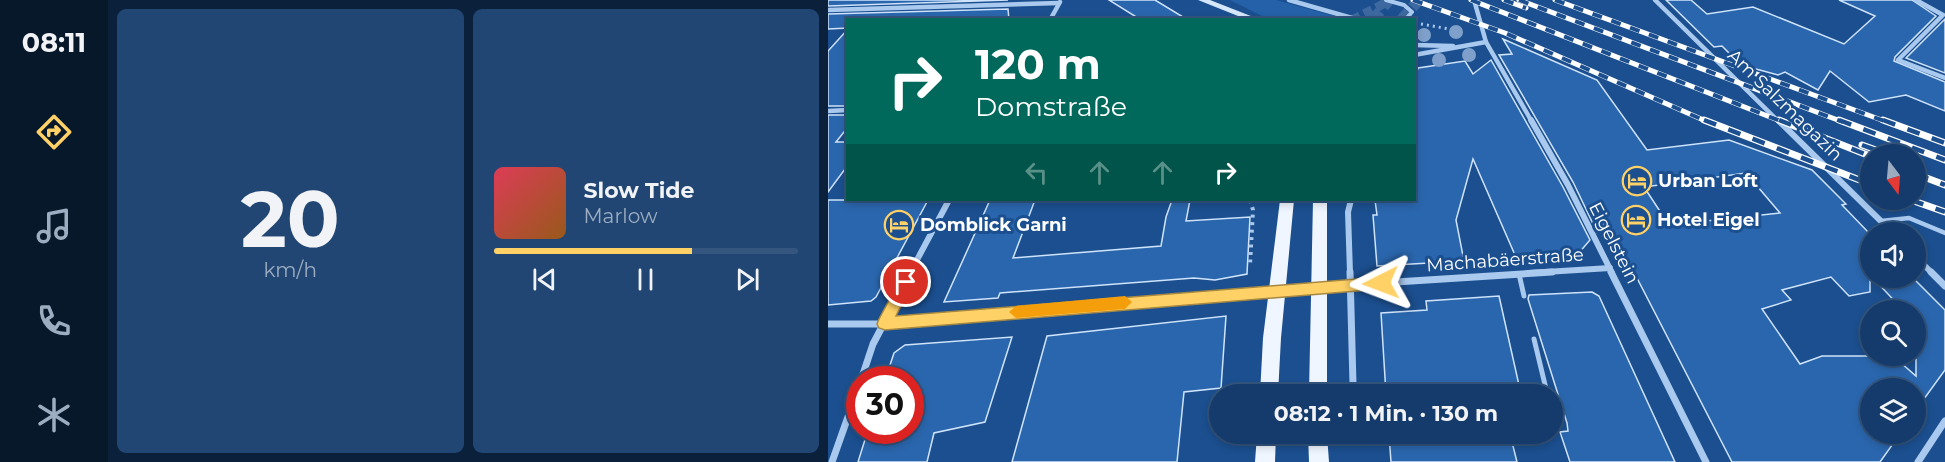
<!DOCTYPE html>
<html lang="de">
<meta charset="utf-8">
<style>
:root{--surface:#143b6b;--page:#214673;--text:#f1f3f6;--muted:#9dadc1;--line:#33557e;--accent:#ffd166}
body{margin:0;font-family:Montserrat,sans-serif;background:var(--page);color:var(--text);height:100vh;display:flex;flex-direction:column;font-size:22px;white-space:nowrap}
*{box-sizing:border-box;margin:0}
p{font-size:20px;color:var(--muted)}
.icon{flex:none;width:33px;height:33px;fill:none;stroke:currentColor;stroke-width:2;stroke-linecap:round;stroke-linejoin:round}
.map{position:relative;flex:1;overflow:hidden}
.panel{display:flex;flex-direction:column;gap:9px;padding:9px;background:#0b203b;width:720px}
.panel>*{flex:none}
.hud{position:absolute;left:18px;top:18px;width:570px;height:183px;border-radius:0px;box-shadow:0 3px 9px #0003,0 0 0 2px var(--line);background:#00695c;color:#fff;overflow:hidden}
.needle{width:39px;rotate:164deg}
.buttons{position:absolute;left:1032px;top:144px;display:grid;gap:12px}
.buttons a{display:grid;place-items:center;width:66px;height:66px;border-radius:50%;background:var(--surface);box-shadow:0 3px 9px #0003,0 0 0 2px var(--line);font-size:30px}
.speed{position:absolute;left:18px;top:366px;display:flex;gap:12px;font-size:30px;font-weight:700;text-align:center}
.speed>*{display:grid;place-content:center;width:78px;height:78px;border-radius:50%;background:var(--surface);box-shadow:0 3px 9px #0003,0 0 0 2px var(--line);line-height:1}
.speed .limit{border:9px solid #d22;background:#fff;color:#111}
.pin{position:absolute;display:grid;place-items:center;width:51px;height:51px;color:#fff;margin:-26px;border:3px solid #fff;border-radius:50%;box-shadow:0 2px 6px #0007}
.me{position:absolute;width:66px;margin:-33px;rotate:267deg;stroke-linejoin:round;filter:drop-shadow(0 0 4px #0008)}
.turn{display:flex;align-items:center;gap:21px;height:126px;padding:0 30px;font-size:27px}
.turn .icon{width:78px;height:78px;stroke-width:2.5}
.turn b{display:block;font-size:42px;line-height:51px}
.lanes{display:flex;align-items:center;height:57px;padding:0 30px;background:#0003;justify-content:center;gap:30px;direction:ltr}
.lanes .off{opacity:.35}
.panel .tile{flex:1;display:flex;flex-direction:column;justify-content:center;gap:9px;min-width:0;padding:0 21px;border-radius:9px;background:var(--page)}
.panel .dial{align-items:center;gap:0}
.dial b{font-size:78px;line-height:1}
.song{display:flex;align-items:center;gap:18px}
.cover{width:72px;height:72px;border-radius:9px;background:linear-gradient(135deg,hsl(350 70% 55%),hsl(30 70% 35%))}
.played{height:6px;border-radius:3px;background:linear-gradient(90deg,var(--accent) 65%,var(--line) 65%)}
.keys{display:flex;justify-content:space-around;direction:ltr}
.panel .tiles{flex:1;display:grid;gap:9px;grid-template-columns:repeat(2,1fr)}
.trip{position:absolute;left:381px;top:384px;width:354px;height:60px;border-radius:30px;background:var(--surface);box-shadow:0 3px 9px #0003,0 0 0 2px var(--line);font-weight:700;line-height:60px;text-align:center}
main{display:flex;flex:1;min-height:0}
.dock{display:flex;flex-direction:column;width:108px;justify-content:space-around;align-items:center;background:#08182b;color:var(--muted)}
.dock .icon{width:42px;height:42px}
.dock .active{color:var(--accent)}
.dock b{font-size:27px;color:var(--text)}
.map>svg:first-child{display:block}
.green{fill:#2461a8}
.building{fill:#2a66ad;stroke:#cfe3fa;stroke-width:1.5;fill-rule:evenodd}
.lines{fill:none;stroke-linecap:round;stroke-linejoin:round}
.secondary-tunnel{stroke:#3d69a0;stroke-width:9;stroke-dasharray:9 4.5;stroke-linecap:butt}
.primary-tunnel{stroke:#3d69a0;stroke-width:11;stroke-dasharray:11 6;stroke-linecap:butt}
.path-far1{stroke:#a9c9ee;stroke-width:3;stroke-dasharray:2 4;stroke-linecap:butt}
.path{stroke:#a9c9ee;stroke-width:4;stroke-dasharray:3 4.5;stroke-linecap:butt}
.service-far2{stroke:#a9c9ee;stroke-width:4}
.service-far1{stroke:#a9c9ee;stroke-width:4.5}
.service{stroke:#a9c9ee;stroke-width:5}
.minor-far2{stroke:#a9c9ee;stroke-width:4.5}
.minor-far1{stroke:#a9c9ee;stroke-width:6}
.minor{stroke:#a9c9ee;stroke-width:7}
.secondary{fill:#d6e6fa;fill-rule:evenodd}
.primary{fill:#f0f6ff;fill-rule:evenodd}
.rail-far1-casing{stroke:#fff;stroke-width:5}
.rail-casing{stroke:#fff;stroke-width:7}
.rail-far1{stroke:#1b4f8f;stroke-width:4;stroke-dasharray:10;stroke-linecap:butt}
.rail{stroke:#1b4f8f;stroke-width:4.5;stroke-dasharray:13;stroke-linecap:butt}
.tree{fill:#7ea0ca}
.route{fill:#ffd166;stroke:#a68842;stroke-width:1.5}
.slow{fill:#f59e0b}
.labels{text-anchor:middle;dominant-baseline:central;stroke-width:6;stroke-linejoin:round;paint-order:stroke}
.street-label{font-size:18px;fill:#fff;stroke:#1b4f8f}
.poi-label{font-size:18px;font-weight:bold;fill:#fff;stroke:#1b4f8f;text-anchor:start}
</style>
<main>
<nav class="dock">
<b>08:11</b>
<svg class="icon active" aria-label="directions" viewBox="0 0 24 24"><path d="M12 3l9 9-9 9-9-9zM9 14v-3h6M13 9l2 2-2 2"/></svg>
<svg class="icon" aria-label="music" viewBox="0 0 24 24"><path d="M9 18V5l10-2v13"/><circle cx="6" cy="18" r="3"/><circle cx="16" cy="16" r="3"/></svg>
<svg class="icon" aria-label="phone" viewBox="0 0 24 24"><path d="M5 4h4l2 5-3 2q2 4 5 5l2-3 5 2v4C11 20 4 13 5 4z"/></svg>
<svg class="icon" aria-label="climate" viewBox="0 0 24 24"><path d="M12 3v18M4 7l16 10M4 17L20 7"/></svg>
</nav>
<section class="panel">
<div class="tiles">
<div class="tile dial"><b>20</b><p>km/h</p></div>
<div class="tile">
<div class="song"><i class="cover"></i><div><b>Slow Tide</b><p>Marlow</p></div></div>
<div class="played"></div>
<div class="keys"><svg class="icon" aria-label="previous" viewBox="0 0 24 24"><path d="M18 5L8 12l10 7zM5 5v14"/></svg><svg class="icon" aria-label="pause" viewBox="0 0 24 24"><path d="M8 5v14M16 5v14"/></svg><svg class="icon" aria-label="next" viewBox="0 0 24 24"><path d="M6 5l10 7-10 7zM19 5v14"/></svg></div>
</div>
</div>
</section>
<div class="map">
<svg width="1117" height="462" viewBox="0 0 1117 462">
<rect width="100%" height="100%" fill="#1b4f8f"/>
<polygon class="green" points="402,0 448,0 517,19 440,19"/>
<g class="building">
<polygon points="0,0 180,0 0,6"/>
<polygon points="281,0 327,0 360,20 313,20"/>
<polygon points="838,0 863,0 879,14 925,7 1016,44 1047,16 1011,0 1084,0 1108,16 1067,57 1066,61 1117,82 1117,111 1078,95 1041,102 1002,71 990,90 957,72 950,75 928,69 908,60 894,46 886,47"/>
<polygon points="180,9 181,20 20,20 20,28 0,29 0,14"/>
<polygon points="1117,19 1117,73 1078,58"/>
<polygon points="20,29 20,106 0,106 0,51"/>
<path d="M675 39 769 80 819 150 901 140 984 170 1018 204 1014 205 1042 234V292L1021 296 1003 277 954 290 963 300 934 309 972 364 994 356H1065L1088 376V310H1075L1045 278H1085L1117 310V370L1088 410V388H1042V434H1072L1052 462H904L779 220 769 232 745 182 671 55 684 54ZM918 173 952 213 841 225 816 187Z"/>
<polygon points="663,60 735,187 762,240 750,254 687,255 645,159 628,220 636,261 549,266 545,215 549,215 547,200 586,200 586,82 590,68 637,61 645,74"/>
<polygon points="0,115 20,115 20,127 8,142 20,142 20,165 0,192"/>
<polygon points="0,200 100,200 48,297 43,301 0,305"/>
<polygon points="162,200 207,200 185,258 333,246 338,217 344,200 362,200 358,221 422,217 419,274 387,280 366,278 172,293 170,298 116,302"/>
<polygon points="764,292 771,296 847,462 742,462 732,432 740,431 739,423 700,299 701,295"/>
<polygon points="671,296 693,394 558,394 553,313 599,310 598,301"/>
<polygon points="398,316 393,388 356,392 349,462 184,462 219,336"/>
<polygon points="184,337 157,422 106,433 99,462 30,462 40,430 82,430 82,380 57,380 66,353 77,345"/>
<polygon points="561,434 682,434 689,462 563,462"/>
</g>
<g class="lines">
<polyline class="secondary-tunnel" points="524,20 559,2"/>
<g class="primary-tunnel">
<polyline points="545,20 561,0"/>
<polyline points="573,20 591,0"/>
</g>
<polyline class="path-far1" points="593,24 627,30"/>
<polyline class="path" points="422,200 425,210 422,265"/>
<polyline class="service-far2" points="558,0 576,5 584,12 577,20"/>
<polyline class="service-far1" points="1053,221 1081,218 1117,233"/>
<g class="service">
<polyline points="691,274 696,296"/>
<polyline points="706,339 719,393"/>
</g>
<g class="minor-far2">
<polyline points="461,0 531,20"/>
<polyline points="646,0 658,42 704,122"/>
<polyline points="827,0 951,122"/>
<polyline points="1088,0 1115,15 1070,60 1117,78"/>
<polyline points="0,10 231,3"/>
<polyline points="222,20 232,2"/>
<polyline points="586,45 625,46"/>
<polyline points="586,55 658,42"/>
<polyline points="0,111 20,110"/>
</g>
<g class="minor-far1">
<polyline points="703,120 740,185 784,273"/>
<polyline points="950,120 1064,232"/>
<polyline points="1088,257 1104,273"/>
<polyline points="82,273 121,200"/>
<polyline points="522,273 520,212 523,200"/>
<polyline points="701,273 782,268"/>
</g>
<g class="minor">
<polyline points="783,272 878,462"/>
<polyline points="1103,272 1117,286"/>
<polyline points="0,324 57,324 489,287 724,272"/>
<polyline points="33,380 45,344 83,272"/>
<polyline points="520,394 525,384 522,272"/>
<polyline points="4,462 32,383"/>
<polyline points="1090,462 1117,421"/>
</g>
<polygon class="secondary" points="370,0 382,0 433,20 420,20"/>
<g class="primary">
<polygon points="452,200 466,200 453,338 450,394 432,394 435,338"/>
<polygon points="485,200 499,200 499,394 481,394"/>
<polygon points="429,434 448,434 447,462 427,462"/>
<polygon points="480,434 499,434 501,462 481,462"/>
</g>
<g class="rail-far1-casing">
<g id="rail-far1">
<polyline points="585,0 677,33 880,122"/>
<polyline points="643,0 955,122"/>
<polyline points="676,0 698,8"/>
<polyline points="691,0 1015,122"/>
<polyline points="727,0 1059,122"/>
</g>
</g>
<g class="rail-casing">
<g id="rail">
<polyline points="876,120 1042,184"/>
<polyline points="951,120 1042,156"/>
<polyline points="1011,120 1117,160"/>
<polyline points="1055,120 1117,143"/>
<polyline points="1034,145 1059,154"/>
<polyline points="1088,174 1117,185"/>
<polyline points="1083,200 1117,212"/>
</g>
</g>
<use href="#rail-far1" class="rail-far1"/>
<use href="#rail" class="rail"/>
</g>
<g class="tree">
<circle cx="628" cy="32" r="7"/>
<circle cx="596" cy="35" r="7"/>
<circle cx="641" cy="55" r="7"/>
<circle cx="611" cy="60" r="7"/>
</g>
<polygon class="route" points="78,276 85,282 68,316 553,277 560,283 553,289 57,330 51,328 49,324 51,319 73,278"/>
<polygon class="slow" points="297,296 304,302 297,309 188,318 181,312 188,306"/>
<defs>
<g id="hotel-ring" transform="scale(1.5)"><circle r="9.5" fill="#1b4f8f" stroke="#ffd166" stroke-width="1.5"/><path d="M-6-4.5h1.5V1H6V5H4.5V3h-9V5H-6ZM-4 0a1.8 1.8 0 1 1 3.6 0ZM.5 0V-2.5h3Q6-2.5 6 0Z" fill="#ffd166"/></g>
</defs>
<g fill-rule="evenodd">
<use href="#hotel-ring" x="809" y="181"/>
<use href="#hotel-ring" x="808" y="220"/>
<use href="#hotel-ring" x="71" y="225"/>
</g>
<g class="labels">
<g class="street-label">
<text transform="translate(957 105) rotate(44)">Am Salzmagazin</text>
<text transform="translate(786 243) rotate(63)">Eigelstein</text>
<text transform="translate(677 260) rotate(-4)">Machabäerstraße</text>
</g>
<g class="poi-label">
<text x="830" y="181">Urban Loft</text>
<text x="829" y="220">Hotel Eigel</text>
<text x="92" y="225">Domblick Garni</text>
</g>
</g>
</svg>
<div class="buttons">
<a><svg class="needle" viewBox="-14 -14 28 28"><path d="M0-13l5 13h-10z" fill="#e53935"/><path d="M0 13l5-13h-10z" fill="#9dadc1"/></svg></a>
<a><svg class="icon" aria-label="sound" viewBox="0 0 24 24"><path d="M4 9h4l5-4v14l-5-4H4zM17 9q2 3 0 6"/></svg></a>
<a><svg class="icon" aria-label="search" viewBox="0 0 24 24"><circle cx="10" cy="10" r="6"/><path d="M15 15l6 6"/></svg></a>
<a><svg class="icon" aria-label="layers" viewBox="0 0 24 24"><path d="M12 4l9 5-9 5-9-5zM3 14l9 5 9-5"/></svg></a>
</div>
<div class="speed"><div class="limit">30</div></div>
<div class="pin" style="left:78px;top:282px;background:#d93025"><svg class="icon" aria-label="arrive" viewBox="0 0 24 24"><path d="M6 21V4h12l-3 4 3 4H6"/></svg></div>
<svg class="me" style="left:553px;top:283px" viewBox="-20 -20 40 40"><path d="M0-17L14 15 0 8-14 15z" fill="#ffd166" stroke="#fff" stroke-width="4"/></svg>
<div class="trip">08:12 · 1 Min. · 130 m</div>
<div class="hud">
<div class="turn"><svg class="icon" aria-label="right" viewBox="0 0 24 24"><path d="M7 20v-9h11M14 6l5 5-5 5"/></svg><div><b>120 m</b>Domstraße</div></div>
<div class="lanes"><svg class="icon off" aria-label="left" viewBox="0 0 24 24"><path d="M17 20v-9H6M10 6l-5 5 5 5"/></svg><svg class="icon off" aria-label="ahead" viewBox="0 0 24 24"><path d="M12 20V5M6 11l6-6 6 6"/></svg><svg class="icon off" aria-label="ahead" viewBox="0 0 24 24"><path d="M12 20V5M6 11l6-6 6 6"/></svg><svg class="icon" aria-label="right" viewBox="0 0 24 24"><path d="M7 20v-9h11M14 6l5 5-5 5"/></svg></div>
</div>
</div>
</main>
